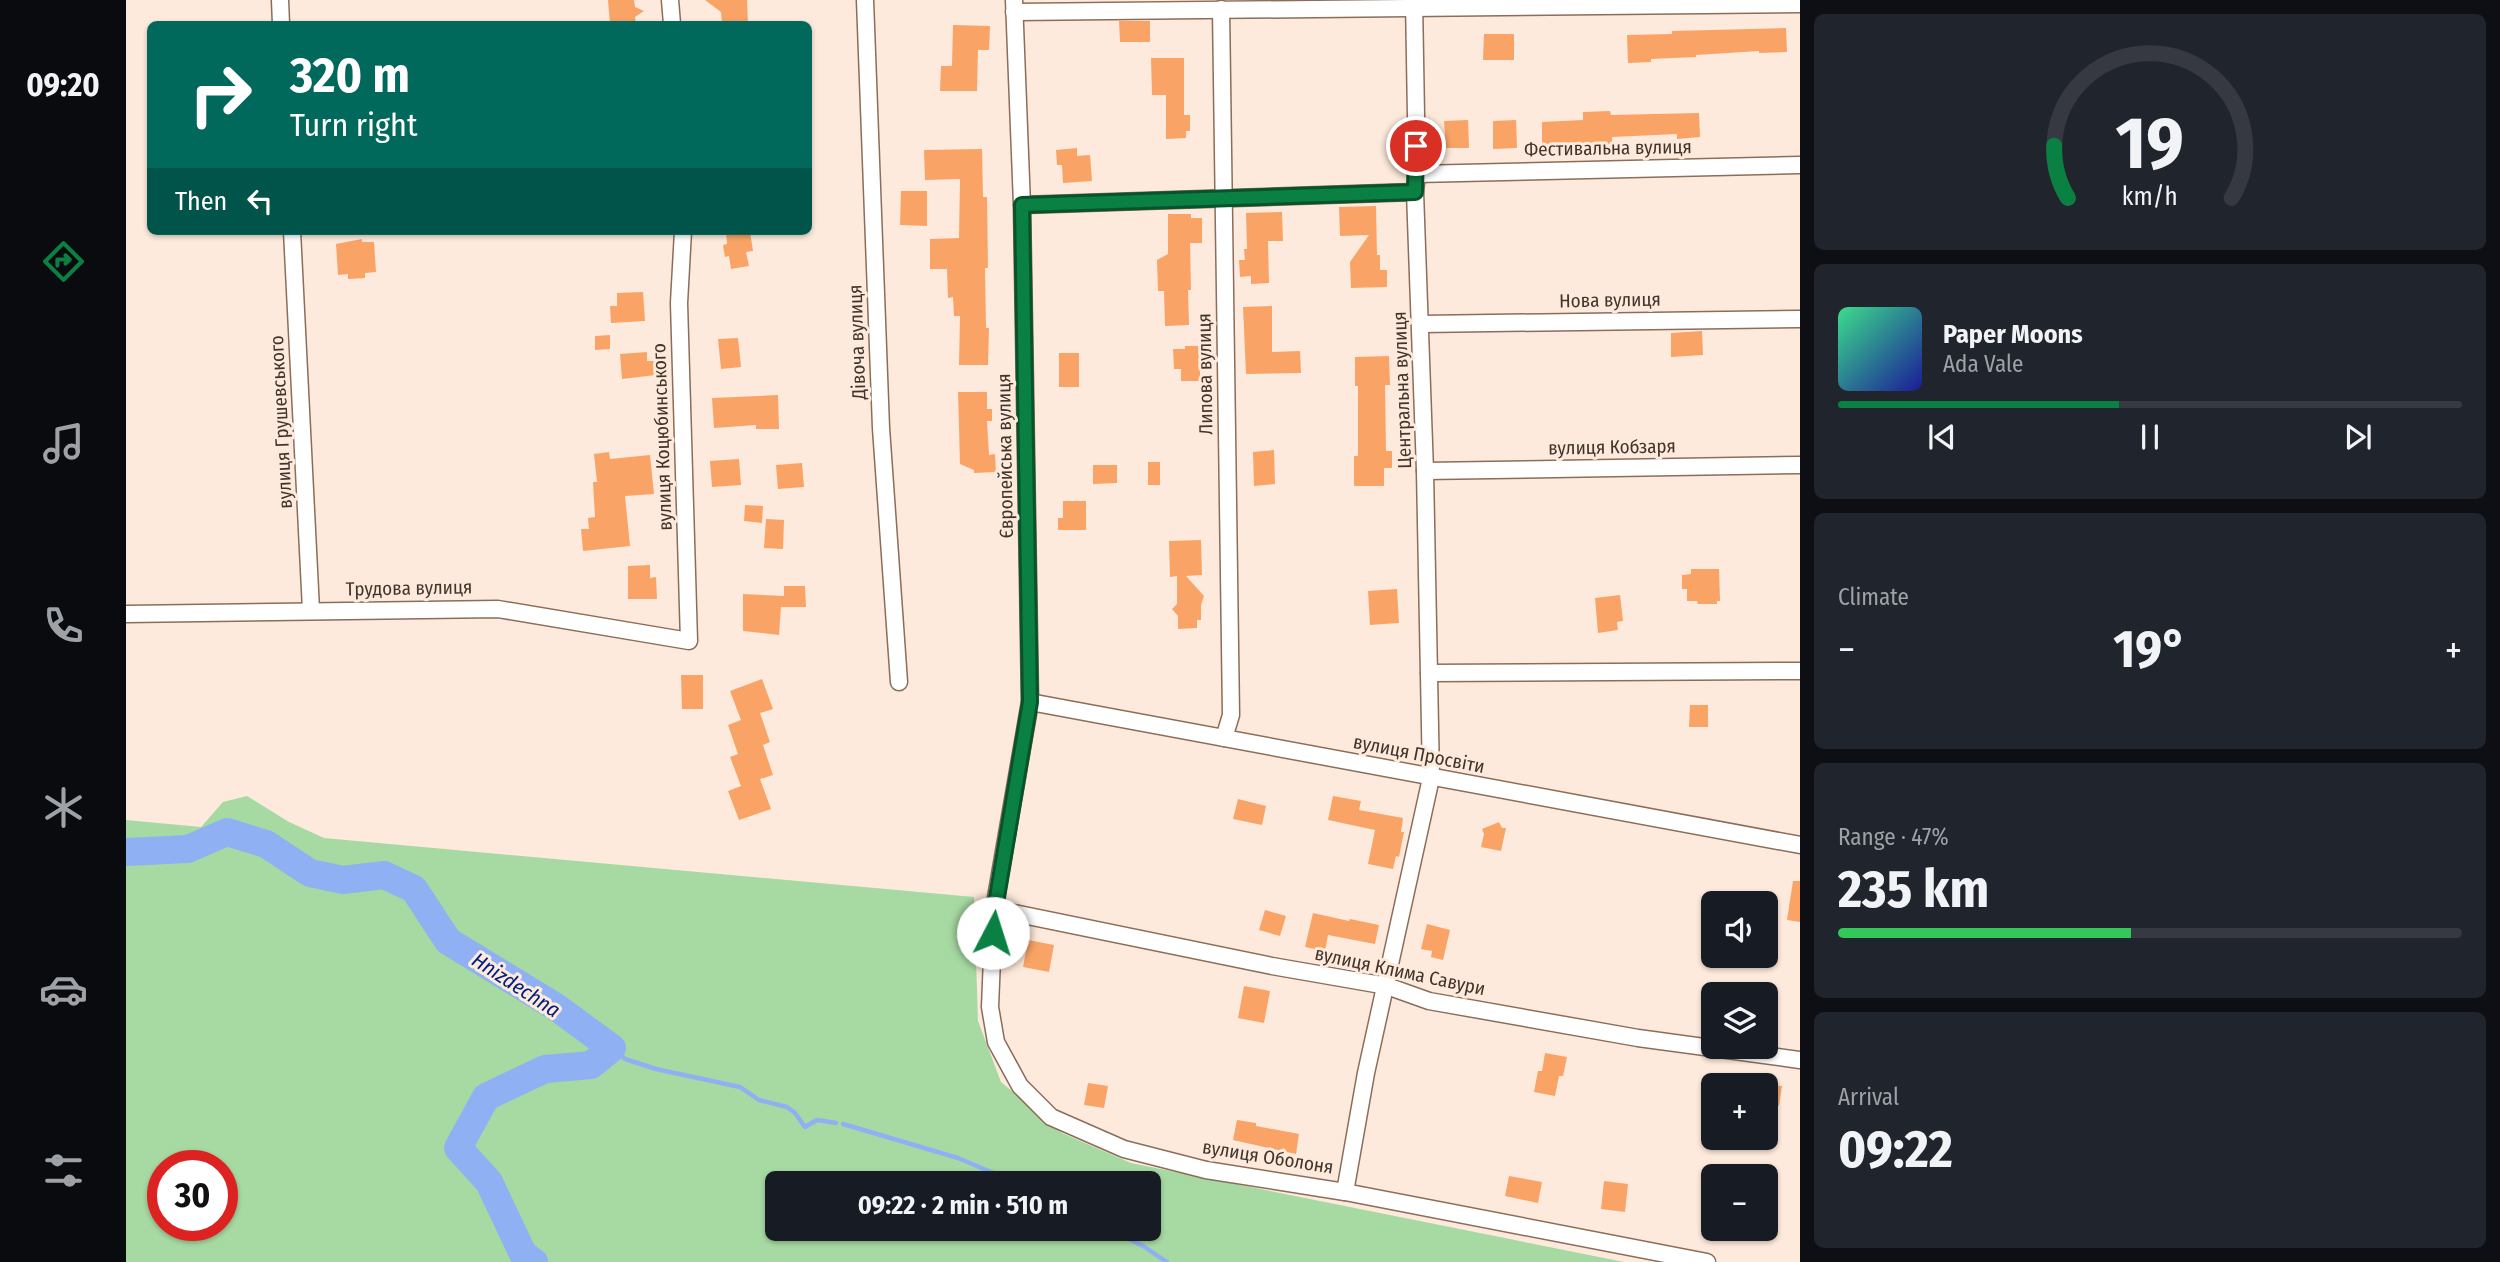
<!DOCTYPE html>
<meta charset="utf-8">
<style>
:root{--surface:#171b24;--page:#20242c;--text:#f1f3f6;--muted:#9ea1a6;--line:#363941;--accent:#0b8043}
body{margin:0;font-family:"Fira Sans Condensed",sans-serif;background:var(--page);color:var(--text);height:100vh;display:flex;flex-direction:column;font-size:26px;white-space:nowrap}
*{box-sizing:border-box;margin:0}
p{font-size:23px;color:var(--muted)}
.icon{flex:none;width:38px;height:38px;fill:none;stroke:currentColor;stroke-width:2;stroke-linecap:round;stroke-linejoin:round}
.map{position:relative;flex:1;overflow:hidden}
.panel{display:flex;flex-direction:column;gap:14px;padding:14px;background:#0d0f14;width:700px}
.panel>*{flex:none}
.top-card{position:absolute;left:21px;top:21px;width:665px;height:214px;border-radius:10px;box-shadow:0 2px 5px #0004;background:#00695c;color:#fff;overflow:hidden}
.controls{position:absolute;left:1575px;top:891px;display:grid;gap:14px}
.controls a{display:grid;place-items:center;width:77px;height:77px;border-radius:10px;background:var(--surface);box-shadow:0 2px 5px #0004;font-size:35px}
.speed{position:absolute;left:21px;top:1150px;display:flex;gap:14px;font-size:35px;font-weight:700;text-align:center}
.speed>*{display:grid;place-content:center;width:91px;height:91px;border-radius:50%;background:var(--surface);box-shadow:0 2px 5px #0004;line-height:1}
.speed .limit{border:10px solid #d22;background:#fff;color:#111}
.pin{position:absolute;display:grid;place-items:center;width:60px;height:60px;color:#fff;margin:-30px;border:4px solid #fff;border-radius:50%;box-shadow:0 2px 7px #0007}
.me{position:absolute;width:77px;margin:-38px;rotate:5deg;stroke-linejoin:round;filter:drop-shadow(0 0 5px #0008)}
.turn{display:flex;align-items:center;gap:24px;height:147px;padding:0 28px;font-size:32px}
.turn .icon{width:91px;height:91px;stroke-width:2.5}
.turn b{display:block;font-size:49px;line-height:60px}
.then{display:flex;align-items:center;height:66px;padding:0 28px;background:#0003;gap:14px;font-size:26px}
.big{font-size:52px;font-weight:700;line-height:1.1}
.panel .tile{flex:1;display:flex;flex-direction:column;justify-content:center;gap:10px;min-width:0;padding:0 24px;border-radius:10px;background:var(--page)}
.panel .dial{align-items:center;gap:0}
.dial svg{height:182px;overflow:visible;fill:none;stroke:var(--line);stroke-width:7;stroke-linecap:round;text-anchor:middle}
.dial text{fill:var(--text);stroke:none}
.song{display:flex;align-items:center;gap:21px}
.cover{width:84px;height:84px;border-radius:10px;background:linear-gradient(135deg,hsl(150 70% 55%),hsl(240 70% 35%))}
.played{height:7px;border-radius:4px;background:linear-gradient(90deg,var(--accent) 45%,var(--line) 45%)}
.keys{display:flex;justify-content:space-around;direction:ltr}
.heat{display:flex;justify-content:space-between;align-items:center;font-size:38px;direction:ltr}
.charge{height:10px;border-radius:5px;background:linear-gradient(90deg,#34c759 47%,var(--line) 0)}
.trip{position:absolute;left:639px;top:1171px;width:396px;height:70px;border-radius:10px;background:var(--surface);box-shadow:0 2px 5px #0004;font-weight:700;line-height:70px;text-align:center}
main{display:flex;flex:1;min-height:0}
.tabs{display:flex;flex-direction:column;width:126px;justify-content:space-around;align-items:center;background:#090b0e;color:var(--muted)}
.tabs .icon{width:49px;height:49px}
.tabs .active{color:var(--accent)}
.tabs b{font-size:32px;color:var(--text)}
.map>svg:first-child{display:block}
.green{fill:#a7d9a2;fill-rule:evenodd}
.lines{fill:none;stroke-linecap:round;stroke-linejoin:round}
.stream{stroke:#8fb1f3;stroke-width:4.5}
.river{stroke:#8fb1f3;stroke-width:28}
.building{fill:#f9a466}
.minor-casing{stroke:#8b6d59;stroke-width:19}
.minor{stroke:#fff;stroke-width:16}
.route-casing{stroke:#07532c;stroke-width:18}
.route{stroke:#0b8043;stroke-width:12}
.labels{text-anchor:middle;dominant-baseline:central;stroke-width:6;stroke-linejoin:round;paint-order:stroke}
.street-label{font-size:19px;fill:#41342b;stroke:#feeadc}
.water-label{font-size:21px;font-style:italic;fill:#00217d;stroke:#feeadc}
</style>
<main>
<nav class="tabs">
<b>09:20</b>
<svg class="icon active" aria-label="directions" viewBox="0 0 24 24"><path d="M12 3l9 9-9 9-9-9zM9 14v-3h6M13 9l2 2-2 2"/></svg>
<svg class="icon" aria-label="music" viewBox="0 0 24 24"><path d="M9 18V5l10-2v13"/><circle cx="6" cy="18" r="3"/><circle cx="16" cy="16" r="3"/></svg>
<svg class="icon" aria-label="phone" viewBox="0 0 24 24"><path d="M5 4h4l2 5-3 2q2 4 5 5l2-3 5 2v4C11 20 4 13 5 4z"/></svg>
<svg class="icon" aria-label="climate" viewBox="0 0 24 24"><path d="M12 3v18M4 7l16 10M4 17L20 7"/></svg>
<svg class="icon" aria-label="car" viewBox="0 0 24 24"><path d="M5 17H2v-5l4-1 3-4h7l3 4 3 1v5h-3M9 17h6M6 11h13"/><circle cx="7" cy="17" r="2"/><circle cx="17" cy="17" r="2"/></svg>
<svg class="icon" aria-label="filters" viewBox="0 0 24 24"><path d="M4 7h16M4 17h16"/><circle cx="9" cy="7" r="2"/><circle cx="15" cy="17" r="2"/></svg>
</nav>
<div class="map">
<svg width="1674" height="1262" viewBox="0 0 1674 1262">
<rect width="100%" height="100%" fill="#feeadc"/>
<path class="green" d="M121 796 163 822 198 838 848 897 852 1021 875 1082 936 1133 1005 1163 1498 1262H0V820L75 827 97 802ZM37 1166H96V1225H37ZM651 1183H1022V1228H651Z"/>
<g class="lines">
<g class="stream">
<polyline points="486,1048 499,1059 530,1069 614,1087 633,1100 661,1107 669,1113 679,1127 691,1120 710,1123"/>
<polyline points="717,1124 832,1158 891,1183"/>
<polyline points="981,1228 1017,1246 1041,1262"/>
</g>
<polyline class="river" points="0,852 62,849 101,832 140,844 184,873 217,880 258,875 288,889 322,941 430,1007 486,1048 465,1065 419,1069 360,1097 332,1148 363,1182 397,1254 408,1262"/>
</g>
<g class="building">
<polygon points="482,0 508,0 509,7 518,11 509,17 510,24 484,24"/>
<polygon points="579,0 621,0 622,24 596,24 595,12"/>
<polygon points="993,21 1024,21 1024,42 994,42"/>
<polygon points="827,25 864,26 863,50 852,50 851,91 814,91 815,66 826,66"/>
<polygon points="1660,28 1661,52 1633,53 1633,51 1570,55 1570,57 1525,59 1525,62 1502,63 1501,35 1546,34 1546,31"/>
<polygon points="1358,34 1388,34 1388,60 1357,60"/>
<polygon points="1025,58 1058,58 1058,115 1064,115 1064,131 1060,131 1060,138 1040,139 1040,95 1026,95"/>
<polygon points="1484,111 1485,115 1573,113 1574,137 1551,139 1551,134 1486,137 1486,144 1416,147 1416,122 1457,120 1457,112"/>
<polygon points="1342,120 1343,148 1320,148 1318,121"/>
<polygon points="1390,120 1391,148 1367,149 1367,121"/>
<polygon points="951,148 951,156 964,155 966,181 937,183 936,165 931,165 930,150"/>
<polygon points="856,149 857,197 861,197 862,268 859,268 860,328 863,328 862,365 833,365 834,316 828,316 827,297 822,298 821,269 804,269 804,239 833,238 834,179 799,180 798,150"/>
<polygon points="775,191 801,191 801,226 774,225"/>
<polygon points="1250,206 1251,255 1254,255 1254,270 1261,270 1261,287 1225,288 1224,262 1243,235 1214,236 1213,207"/>
<polygon points="1156,212 1157,241 1142,241 1143,283 1125,284 1125,276 1114,277 1113,260 1119,260 1118,249 1121,249 1120,213"/>
<polygon points="1042,214 1065,214 1065,218 1076,218 1076,243 1064,243 1065,290 1062,290 1063,325 1039,326 1038,291 1032,291 1031,260 1042,254"/>
<polygon points="600,231 624,231 627,251 620,252 623,266 605,269 603,256 599,257 597,245 601,244"/>
<polygon points="236,239 236,242 248,242 250,272 239,273 239,278 222,279 222,274 212,275 210,244"/>
<polygon points="517,292 519,321 485,323 484,306 491,306 491,293"/>
<polygon points="1146,306 1146,352 1174,351 1175,373 1120,374 1117,307"/>
<polygon points="1576,331 1577,355 1545,357 1545,333"/>
<polygon points="484,335 484,349 469,350 469,336"/>
<polygon points="612,338 615,367 595,369 592,339"/>
<polygon points="1059,346 1074,346 1074,381 1055,381 1055,369 1048,369 1047,349 1059,349"/>
<polygon points="521,352 521,361 529,361 530,375 496,379 494,354"/>
<rect x="933" y="353" width="20" height="34"/>
<polygon points="1263,356 1264,385 1259,385 1260,451 1266,451 1266,468 1258,468 1258,486 1228,486 1228,456 1232,456 1232,386 1229,386 1229,357"/>
<polygon points="832,392 861,392 861,409 866,409 866,421 861,421 863,455 869,454 870,472 848,473 848,470 834,464"/>
<polygon points="652,395 653,429 630,429 630,425 588,428 586,398"/>
<polygon points="1148,450 1149,484 1128,486 1127,452"/>
<polygon points="483,452 484,459 524,455 528,494 499,496 504,546 457,551 455,529 463,529 462,518 469,517 467,482 471,482 468,454"/>
<polygon points="613,459 615,485 586,487 584,461"/>
<rect x="1022" y="462" width="12" height="23"/>
<polygon points="676,463 678,487 652,489 650,465"/>
<polygon points="967,465 991,465 991,483 967,484"/>
<polygon points="937,501 960,501 960,530 932,530 932,518 937,518"/>
<polygon points="619,505 637,506 636,523 618,521"/>
<polygon points="640,519 658,520 657,549 638,548"/>
<polygon points="1075,540 1076,575 1060,576 1078,596 1075,605 1075,620 1071,620 1071,628 1052,629 1052,616 1046,609 1051,604 1051,576 1044,577 1043,541"/>
<polygon points="524,565 524,578 530,577 531,599 502,599 502,566"/>
<polygon points="1565,569 1593,569 1594,601 1591,601 1591,604 1572,604 1571,601 1561,601 1561,589 1556,589 1556,575 1565,574"/>
<polygon points="658,586 679,586 680,607 655,607 653,635 617,631 617,594 658,596"/>
<polygon points="1271,589 1273,623 1244,625 1242,591"/>
<polygon points="1494,595 1497,621 1491,622 1492,630 1472,633 1469,598"/>
<polygon points="555,675 577,675 577,709 556,709"/>
<polygon points="636,679 647,709 634,713 644,742 637,745 647,775 634,779 645,809 613,820 602,791 615,786 604,757 612,754 602,725 615,720 604,691"/>
<polygon points="1564,705 1582,705 1582,727 1563,727"/>
<polygon points="1207,796 1235,801 1233,810 1277,818 1275,832 1278,832 1273,857 1270,856 1267,869 1242,864 1249,830 1202,820"/>
<polygon points="1112,799 1140,806 1136,825 1107,819"/>
<polygon points="1373,822 1376,828 1380,828 1375,851 1355,847 1358,834 1356,829"/>
<polygon points="1667,881 1674,881 1674,922 1661,920"/>
<polygon points="1139,910 1160,916 1154,936 1133,930"/>
<polygon points="1187,913 1223,921 1224,919 1253,925 1249,944 1202,935 1199,951 1179,947"/>
<polygon points="1301,924 1324,930 1317,960 1305,957 1306,951 1295,949"/>
<polygon points="902,940 928,945 923,972 897,967"/>
<polygon points="1118,986 1144,991 1138,1023 1112,1018"/>
<polygon points="1419,1053 1441,1057 1437,1076 1433,1076 1429,1096 1408,1092 1412,1071 1416,1071"/>
<polygon points="962,1083 982,1086 978,1108 958,1105"/>
<polygon points="1640,1084 1656,1086 1653,1106 1640,1104"/>
<polygon points="1111,1120 1130,1123 1130,1126 1173,1134 1170,1154 1107,1140"/>
<polygon points="1383,1176 1416,1182 1412,1203 1379,1196"/>
<polygon points="1478,1181 1502,1184 1499,1212 1475,1209"/>
</g>
<g class="lines">
<g class="minor-casing">
<g id="minor">
<polyline points="154,0 155,24"/>
<polyline points="544,0 546,24"/>
<polyline points="739,0 755,428 773,682"/>
<polyline points="888,0 896,205 904,702 868,909 864,1007 870,1042 894,1086 925,1117 998,1149 1080,1170 1219,1192 1581,1262"/>
<polyline points="1095,9 1105,715 1098,738"/>
<polyline points="888,12 1674,4"/>
<polyline points="1291,174 1674,165"/>
<polyline points="896,205 1289,192"/>
<polyline points="166,231 185,610"/>
<polyline points="1295,324 1674,319"/>
<polyline points="1299,471 1674,465"/>
<polyline points="0,614 372,609 563,641 553,303 557,231"/>
<polyline points="1303,673 1674,671"/>
<polyline points="904,702 1674,845"/>
<polyline points="868,909 1146,966 1261,986 1303,1001 1512,1038 1674,1060"/>
<polyline points="1219,1192 1240,1073 1305,778 1299,471 1289,192 1291,174 1288,0"/>
</g>
</g>
<use href="#minor" class="minor"/>
</g>
<g class="lines">
<g class="route-casing">
<polyline id="route" points="867,933 869,909 904,702 896,205 1289,192 1290,146"/>
</g>
<use href="#route" class="route"/>
</g>
<g class="labels">
<g class="street-label">
<text transform="translate(1482 148) rotate(-1)">Фестивальна вулиця</text>
<text transform="translate(1484 300) rotate(-1)">Нова вулиця</text>
<text transform="translate(731 342) rotate(-92)">Дівоча вулиця</text>
<text transform="translate(1079 374) rotate(-91)">Липова вулиця</text>
<text transform="translate(1276 390) rotate(-92)">Центральна вулиця</text>
<text transform="translate(155 422) rotate(-93)">вулиця Грушевського</text>
<text transform="translate(536 437) rotate(-92)">вулиця Коцюбинського</text>
<text transform="translate(1486 447) rotate(-1)">вулиця Кобзаря</text>
<text transform="translate(879 456) rotate(-91)">Європейська вулиця</text>
<text transform="translate(283 588) rotate(-1)">Трудова вулиця</text>
<text transform="translate(1293 754) rotate(11)">вулиця Просвіти</text>
<text transform="translate(1274 971) rotate(12)">вулиця Клима Савури</text>
<text transform="translate(1142 1157) rotate(9)">вулиця Оболоня</text>
</g>
<g class="water-label">
<text transform="translate(390 985) rotate(33)">Hnizdechna</text>
</g>
</g>
</svg>
<div class="controls">
<a><svg class="icon" aria-label="sound" viewBox="0 0 24 24"><path d="M4 9h4l5-4v14l-5-4H4zM17 9q2 3 0 6"/></svg></a>
<a><svg class="icon" aria-label="layers" viewBox="0 0 24 24"><path d="M12 4l9 5-9 5-9-5zM3 14l9 5 9-5"/></svg></a>
<a>+</a>
<a>−</a>
</div>
<div class="speed"><div class="limit">30</div></div>
<div class="pin" style="left:1290px;top:146px;background:#d93025"><svg class="icon" aria-label="arrive" viewBox="0 0 24 24"><path d="M6 21V4h12l-3 4 3 4H6"/></svg></div>
<svg class="me" style="left:867px;top:933px" viewBox="-20 -20 40 40"><circle r="19" fill="#fff"/><path d="M0-13L10 11 0 6-10 11z" fill="#0b8043"/></svg>
<div class="trip">09:22 · 2 min · 510 m</div>
<div class="top-card">
<div class="turn"><svg class="icon" aria-label="right" viewBox="0 0 24 24"><path d="M7 20v-9h11M14 6l5 5-5 5"/></svg><div><b>320 m</b>Turn right</div></div>
<div class="then">Then<svg class="icon" aria-label="left" viewBox="0 0 24 24"><path d="M17 20v-9H6M10 6l-5 5 5 5"/></svg></div>
</div>
</div>
<section class="panel">
<div class="tile dial"><svg viewBox="0 0 100 80">
<path d="M14 69A42 42 0 1 1 86 69"/>
<path d="M14 69A42 42 0 0 1 8 46" stroke="#0b8043"/>
<text x="50" y="56" font-size="32" font-weight="700">19</text>
<text x="50" y="72" font-size="11">km/h</text>
</svg></div>
<div class="tile">
<div class="song"><i class="cover"></i><div><b>Paper Moons</b><p>Ada Vale</p></div></div>
<div class="played"></div>
<div class="keys"><svg class="icon" aria-label="previous" viewBox="0 0 24 24"><path d="M18 5L8 12l10 7zM5 5v14"/></svg><svg class="icon" aria-label="pause" viewBox="0 0 24 24"><path d="M8 5v14M16 5v14"/></svg><svg class="icon" aria-label="next" viewBox="0 0 24 24"><path d="M6 5l10 7-10 7zM19 5v14"/></svg></div>
</div>
<div class="tile"><p>Climate</p>
<div class="heat"><a>−</a><b class="big">19°</b><a>+</a></div>
</div>
<div class="tile"><p>Range · 47%</p><b class="big">235 km</b><div class="charge"></div></div>
<div class="tile"><p>Arrival</p><b class="big">09:22</b></div>
</section>
</main>
